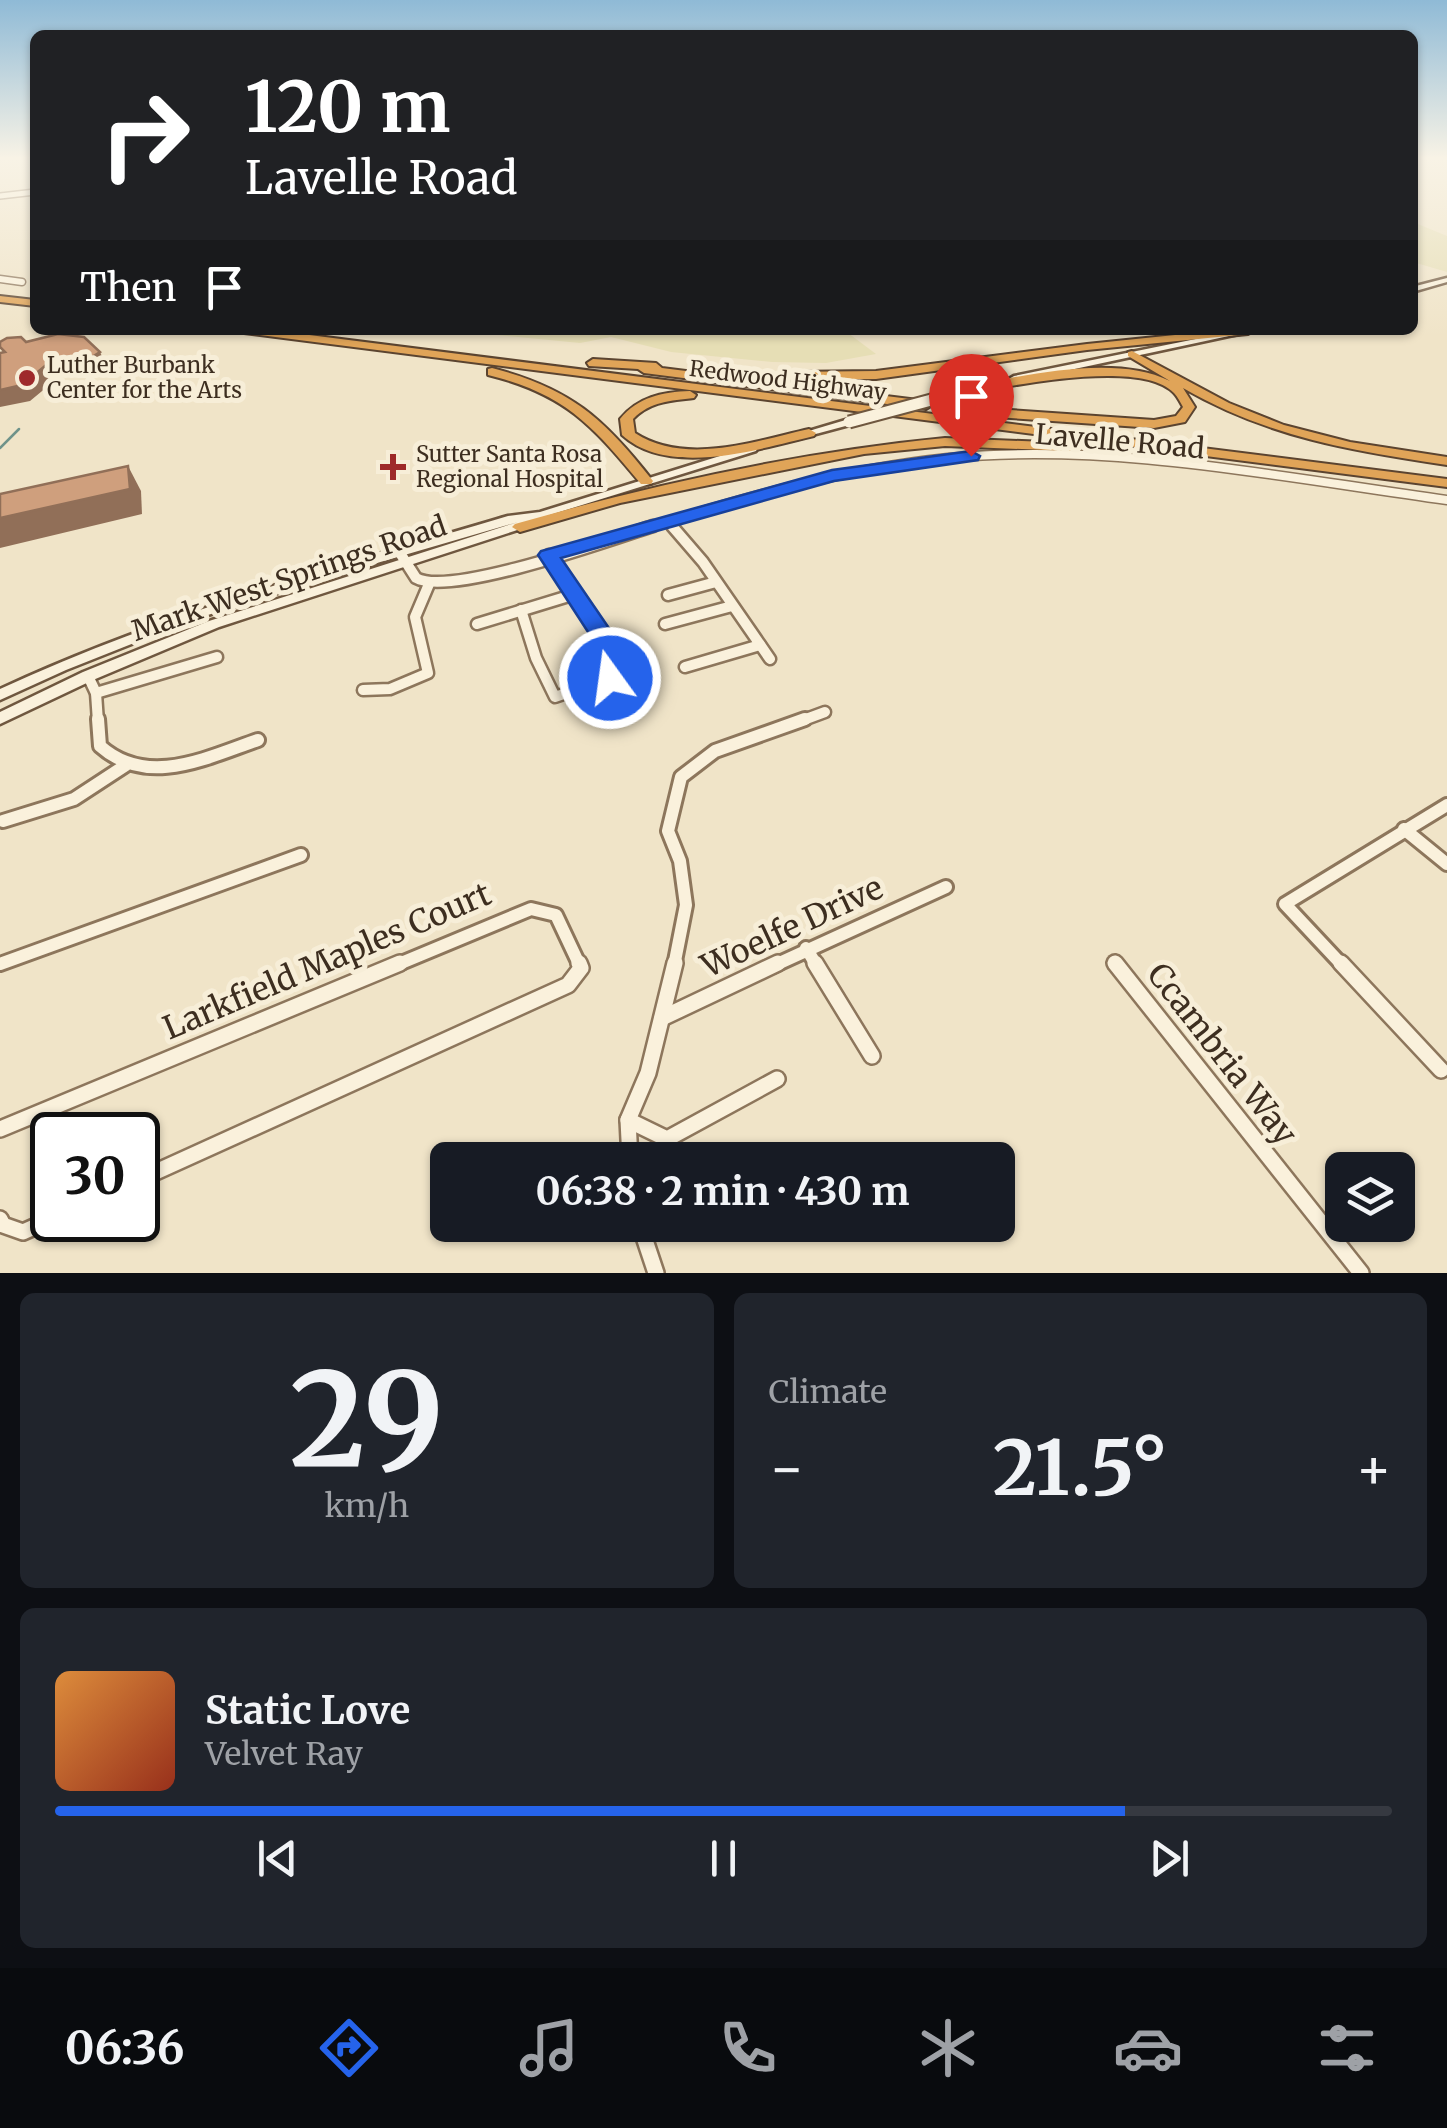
<!DOCTYPE html>
<meta charset="utf-8">
<style>
:root{--surface:#171b24;--page:#20242c;--text:#f1f3f6;--muted:#9ea1a6;--line:#363941;--accent:#2563eb}
body{margin:0;font-family:Merriweather,serif;background:var(--page);color:var(--text);height:100vh;display:flex;flex-direction:column;font-size:38px;white-space:nowrap}
*{box-sizing:border-box;margin:0}
p{font-size:32px;color:var(--muted)}
.icon{flex:none;width:55px;height:55px;fill:none;stroke:currentColor;stroke-width:2;stroke-linecap:round;stroke-linejoin:round}
.map{position:relative;height:1273px;overflow:hidden}
.panel{display:flex;flex-direction:column;gap:20px;padding:20px;background:#0d0f14;flex:1}
.panel>*{flex:none}
.guide{position:absolute;left:30px;top:30px;width:1388px;height:305px;border-radius:15px;box-shadow:0 2px 8px #0004;background:#202124;color:#fff;overflow:hidden}
.tools{position:absolute;left:1325px;top:1152px;display:grid;gap:20px}
.tools a{display:grid;place-items:center;width:90px;height:90px;border-radius:15px;background:var(--surface);box-shadow:0 2px 8px #0004;font-size:50px}
.speed{position:absolute;left:30px;top:1112px;display:flex;gap:20px;font-size:50px;font-weight:700;text-align:center}
.speed>*{display:grid;place-content:center;width:130px;height:130px;border-radius:50%;background:var(--surface);box-shadow:0 2px 8px #0004;line-height:1}
.speed .limit{border:5px solid #111;border-radius:15px;background:#fff;color:#111}
.pin{position:absolute;display:grid;place-items:center;width:85px;height:85px;color:#fff;margin:-102px -42px;border-radius:50% 50% 50% 0;rotate:-45deg;box-shadow:0 0 10px #0007}
.pin .icon{rotate:45deg}
.me{position:absolute;width:110px;margin:-55px;rotate:346deg;stroke-linejoin:round;filter:drop-shadow(0 0 8px #0008)}
.turn{display:flex;align-items:center;gap:35px;height:210px;padding:0 50px;font-size:45px}
.turn .icon{width:130px;height:130px;stroke-width:2.5}
.turn b{display:block;font-size:70px;line-height:85px}
.then{display:flex;align-items:center;height:95px;padding:0 50px;background:#0003;gap:20px;font-size:38px}
.big{font-size:75px;font-weight:700;line-height:1.1}
.panel .tile{flex:1;display:flex;flex-direction:column;justify-content:center;gap:15px;min-width:0;padding:0 35px;border-radius:15px;background:var(--page)}
.panel .dial{align-items:center;gap:0}
.dial b{font-size:130px;line-height:1}
.song{display:flex;align-items:center;gap:30px}
.cover{width:120px;height:120px;border-radius:15px;background:linear-gradient(135deg,hsl(30 70% 55%),hsl(10 70% 35%))}
.played{height:10px;border-radius:5px;background:linear-gradient(90deg,var(--accent) 80%,var(--line) 80%)}
.keys{display:flex;justify-content:space-around;direction:ltr}
.heat{display:flex;justify-content:space-between;align-items:center;font-size:55px;direction:ltr}
.panel .tiles{flex:1;display:grid;gap:20px;grid-template-columns:1fr 1fr}
.tile:last-child{grid-column:span 2}
.trip{position:absolute;left:430px;top:1142px;width:585px;height:100px;border-radius:15px;background:var(--surface);box-shadow:0 2px 8px #0004;font-weight:700;line-height:100px;text-align:center}
.tabs{display:flex;height:160px;justify-content:space-around;align-items:center;background:#090b0e;color:var(--muted)}
.tabs .icon{width:70px;height:70px}
.tabs .active{color:var(--accent)}
.tabs b{font-size:45px;color:var(--text)}
.map>svg:first-child{display:block}
.farmland{fill:#e6deb5}
.lines{fill:none;stroke-linecap:round;stroke-linejoin:round}
.stream{stroke:#6f938a;stroke-width:2.5}
.street-far5-casing{stroke:#8d765c;stroke-width:8}
.street-far4-casing{stroke:#8d765c;stroke-width:9}
.street-far3-casing{stroke:#8d765c;stroke-width:11}
.street-far2-casing{stroke:#8d765c;stroke-width:15}
.street-far1-casing{stroke:#8d765c;stroke-width:18}
.street-casing{stroke:#8d765c;stroke-width:20}
.secondary-casing{stroke:#6f573f;stroke-width:5}
.highway-casing{stroke:#5b4430;stroke-width:4}
.street-far5{stroke:#faf1dc;stroke-width:5}
.street-far4{stroke:#faf1dc;stroke-width:6}
.street-far3{stroke:#faf1dc;stroke-width:8}
.street-far2{stroke:#faf1dc;stroke-width:10}
.street-far1{stroke:#faf1dc;stroke-width:12}
.street{stroke:#faf1dc;stroke-width:15}
.secondary{fill:#faf1dc;fill-rule:evenodd}
.highway{fill:#e0a458;fill-rule:evenodd}
.secondary-bridge-casing{stroke:#6f573f;stroke-width:15;stroke-linecap:butt}
.secondary-bridge{stroke:#faf1dc;stroke-width:11}
.shaded-wall{fill:#916f58}
.building{fill:#cf9f7d;stroke:#916f58;stroke-width:2.5}
.route{fill:#2563eb;stroke:#184099;stroke-width:2.5}
.poi-dot{fill:#9e2a2b;stroke:#f7eed8;stroke-width:4}
.labels{text-anchor:middle;dominant-baseline:central;stroke-width:10;stroke-linejoin:round;paint-order:stroke}
.far-poi-label{font-size:22px;fill:#3d2e20;stroke:#f7eed8;text-anchor:start}
.far-street-label{font-size:22px;fill:#3d2e20;stroke:#f7eed8}
.street-label{font-size:28px;fill:#3d2e20;stroke:#f7eed8}
.near-street-label{font-size:32px;fill:#3d2e20;stroke:#f7eed8}
</style>
<div class="map">
<svg width="1447" height="1273" viewBox="0 0 1447 1273">
<rect width="100%" height="100%" fill="#f0e4c8"/>
<g class="farmland">
<polygon points="1413,222 1447,236 1447,272 1413,262"/>
<polygon points="446,330 844,330 876,354 826,363 772,362 671,352 611,337 580,343"/>
</g>
<g class="lines">
<polyline class="stream" points="0,448 19,429"/>
<g class="street-far5-casing">
<polyline id="street-far5" points="0,196 35,192"/>
</g>
<g class="street-far4-casing">
<polyline id="street-far4" points="0,279 22,282"/>
</g>
<g class="street-far3-casing">
<g id="street-far3">
<polyline points="668,522 674,529"/>
<path d="M645 529C745 497 843 469 948 458 1114 442 1284 478 1447 500"/>
</g>
</g>
<g class="street-far2-casing">
<g id="street-far2">
<polyline points="672,526 703,562 770,659"/>
<path d="M400 553 416 578C450 597 610 540 653 526"/>
<polyline points="668,595 716,582"/>
<polyline points="521,610 536,658 555,697 610,678 601,634 549,555"/>
<polyline points="477,624 572,595"/>
<polyline points="665,624 732,606"/>
<polyline points="685,667 760,645"/>
<polyline points="88,676 96,693 98,722"/>
<polyline points="363,690 390,689 428,673 415,617 429,584"/>
<polyline points="96,693 217,657"/>
<polyline points="798,722 825,712"/>
</g>
</g>
<g class="street-far1-casing">
<g id="street-far1">
<path d="M98 719 100 746C147 788 206 758 258 740"/>
<polyline points="3,821 74,799 126,765"/>
<polyline points="1404,829 1447,864"/>
<polyline points="806,948 817,966"/>
<polyline points="0,964 301,855"/>
<polyline points="394,966 531,909 556,915 580,966"/>
<polyline points="674,966 686,905 680,861 668,831 681,777 715,751 805,719"/>
<polyline points="773,966 946,887"/>
<polyline points="1343,966 1285,904 1447,805"/>
</g>
</g>
<g class="street-casing">
<g id="street">
<polyline points="815,963 872,1056"/>
<polyline points="1115,963 1361,1273"/>
<polyline points="1341,963 1441,1070"/>
<polyline points="662,1018 778,963"/>
<polyline points="628,1120 667,1139 777,1079"/>
<polyline points="0,1129 400,963"/>
<polyline points="630,1160 628,1120 648,1073 675,963"/>
<polyline points="138,1180 568,985 581,968 579,963"/>
<polyline points="0,1219 3,1225 23,1232 52,1219"/>
<polyline points="640,1225 656,1273"/>
</g>
</g>
<g class="secondary-casing">
<g id="secondary">
<polygon points="1447,278 1447,282 1412,292 1412,287"/>
<polygon points="1240,330 1257,330 1014,382 1009,379 1014,376"/>
<polygon points="849,419 853,420 853,424 797,439 792,436"/>
<path d="M752 446 757 449 756 451 537 519 536 524 219 627 93 680 0 724V712L83 672 209 621 518 522 322 579 192 620 66 670 0 700V689C163 613 336 567 508 516L540 512Z"/>
</g>
</g>
<g class="highway-casing">
<g id="highway">
<polygon points="0,296 35,300 35,306 0,302"/>
<polygon points="238,330 270,330 1447,479 1447,487 244,333"/>
<polygon points="1224,330 1254,331 1248,334 1087,350 876,379 786,380 780,376 786,372 876,371 1087,344"/>
<path d="M1132 351 1229 403 1284 425 1350 442 1447 457V465C1351 451 1268 437 1183 388L1195 407 1185 422 1154 428 967 415 961 411 967 407 1154 420 1176 416 1183 407C1180 402 1178 397 1174 393 1142 359 1015 385 972 393L966 389 972 385C1029 375 1116 354 1170 381L1128 356V352Z"/>
<polygon points="593,359 656,363 662,368 926,401 932,405 926,409 644,373 638,369 589,366 587,363"/>
<path d="M492 368C570 388 604 418 653 481L651 484H641C592 425 565 394 488 375V369Z"/>
<path d="M690 391 696 395 694 398C670 401 651 401 633 419L635 433C686 466 755 441 809 429L816 433 814 436C759 449 669 478 622 435L620 419C638 397 662 392 690 391Z"/>
<path d="M945 438 1070 443 1077 447 1070 451 945 446 864 454 620 503 520 532 512 527 515 524C655 484 800 452 945 438Z"/>
</g>
</g>
<use href="#street-far5" class="street-far5"/>
<use href="#street-far4" class="street-far4"/>
<use href="#street-far3" class="street-far3"/>
<use href="#street-far2" class="street-far2"/>
<use href="#street-far1" class="street-far1"/>
<use href="#street" class="street"/>
<use href="#secondary" class="secondary"/>
<use href="#highway" class="highway"/>
<g class="secondary-bridge-casing">
<polyline id="secondary-bridge" points="849,422 950,395"/>
</g>
<use href="#secondary-bridge" class="secondary-bridge"/>
</g>
<g class="shaded-wall">
<polygon points="100,352 107,367 99,372 59,377 30,401 0,407 0,390 51,361"/>
<polygon points="128,466 141,491 142,514 0,548 0,518"/>
</g>
<g class="building">
<polygon points="58,334 84,337 100,352 92,357 51,361 22,385 0,390 0,353 5,352 0,347 0,342 7,338 21,337 26,342"/>
<polygon points="128,466 130,489 0,518 0,494"/>
</g>
<linearGradient id="sky" x2="0" y2="1"><stop stop-color="#8fbad6"/><stop offset="0.47" stop-color="#f8f3e6"/><stop offset="1" stop-color="#f8f3e6" stop-opacity="0"/></linearGradient>
<rect width="1447" height="336" fill="url(#sky)"/>
<polygon class="route" points="971,451 980,456 978,460 834,481 561,558 613,634 622,678 610,686 598,678 590,635 538,555 541,551 832,470"/>
<g class="poi-dot">
<circle cx="27" cy="378" r="10"/>
<path d="M388 452h10v10h10v10h-10v10h-10v-10h-10v-10h10z"/>
</g>
<g class="labels">
<g class="far-poi-label">
<text x="47" y="365">Luther Burbank<tspan x="47" dy="25">Center for the Arts</tspan></text>
<text x="416" y="454">Sutter Santa Rosa<tspan x="416" dy="25">Regional Hospital</tspan></text>
</g>
<g class="far-street-label">
<text transform="translate(788 380) rotate(7)">Redwood Highway</text>
</g>
<g class="street-label">
<text transform="translate(1120 441) rotate(5)">Lavelle Road</text>
<text transform="translate(289 578) rotate(-19)">Mark West Springs Road</text>
</g>
<g class="near-street-label">
<text transform="translate(792 927) rotate(-25)">Woelfe Drive</text>
<text transform="translate(327 961) rotate(-23)">Larkfield Maples Court</text>
<text transform="translate(1222 1054) rotate(52)">Ccambria Way</text>
</g>
</g>
</svg>
<div class="tools">
<a><svg class="icon" aria-label="layers" viewBox="0 0 24 24"><path d="M12 4l9 5-9 5-9-5zM3 14l9 5 9-5"/></svg></a>
</div>
<div class="speed"><div class="limit">30</div></div>
<div class="pin" style="left:971px;top:456px;background:#d93025"><svg class="icon" aria-label="arrive" viewBox="0 0 24 24"><path d="M6 21V4h12l-3 4 3 4H6"/></svg></div>
<svg class="me" style="left:610px;top:678px" viewBox="-20 -20 40 40"><circle r="17" fill="#2563eb" stroke="#fff" stroke-width="3"/><path d="M0-11L8 9 0 5-8 9z" fill="#fff"/></svg>
<div class="trip">06:38 · 2 min · 430 m</div>
<div class="guide">
<div class="turn"><svg class="icon" aria-label="right" viewBox="0 0 24 24"><path d="M7 20v-9h11M14 6l5 5-5 5"/></svg><div><b>120 m</b>Lavelle Road</div></div>
<div class="then">Then<svg class="icon" aria-label="arrive" viewBox="0 0 24 24"><path d="M6 21V4h12l-3 4 3 4H6"/></svg></div>
</div>
</div>
<section class="panel">
<div class="tiles">
<div class="tile dial"><b>29</b><p>km/h</p></div>
<div class="tile"><p>Climate</p>
<div class="heat"><a>−</a><b class="big">21.5°</b><a>+</a></div>
</div>
<div class="tile">
<div class="song"><i class="cover"></i><div><b>Static Love</b><p>Velvet Ray</p></div></div>
<div class="played"></div>
<div class="keys"><svg class="icon" aria-label="previous" viewBox="0 0 24 24"><path d="M18 5L8 12l10 7zM5 5v14"/></svg><svg class="icon" aria-label="pause" viewBox="0 0 24 24"><path d="M8 5v14M16 5v14"/></svg><svg class="icon" aria-label="next" viewBox="0 0 24 24"><path d="M6 5l10 7-10 7zM19 5v14"/></svg></div>
</div>
</div>
</section>
<nav class="tabs">
<b>06:36</b>
<svg class="icon active" aria-label="directions" viewBox="0 0 24 24"><path d="M12 3l9 9-9 9-9-9zM9 14v-3h6M13 9l2 2-2 2"/></svg>
<svg class="icon" aria-label="music" viewBox="0 0 24 24"><path d="M9 18V5l10-2v13"/><circle cx="6" cy="18" r="3"/><circle cx="16" cy="16" r="3"/></svg>
<svg class="icon" aria-label="phone" viewBox="0 0 24 24"><path d="M5 4h4l2 5-3 2q2 4 5 5l2-3 5 2v4C11 20 4 13 5 4z"/></svg>
<svg class="icon" aria-label="climate" viewBox="0 0 24 24"><path d="M12 3v18M4 7l16 10M4 17L20 7"/></svg>
<svg class="icon" aria-label="car" viewBox="0 0 24 24"><path d="M5 17H2v-5l4-1 3-4h7l3 4 3 1v5h-3M9 17h6M6 11h13"/><circle cx="7" cy="17" r="2"/><circle cx="17" cy="17" r="2"/></svg>
<svg class="icon" aria-label="filters" viewBox="0 0 24 24"><path d="M4 7h16M4 17h16"/><circle cx="9" cy="7" r="2"/><circle cx="15" cy="17" r="2"/></svg>
</nav>
